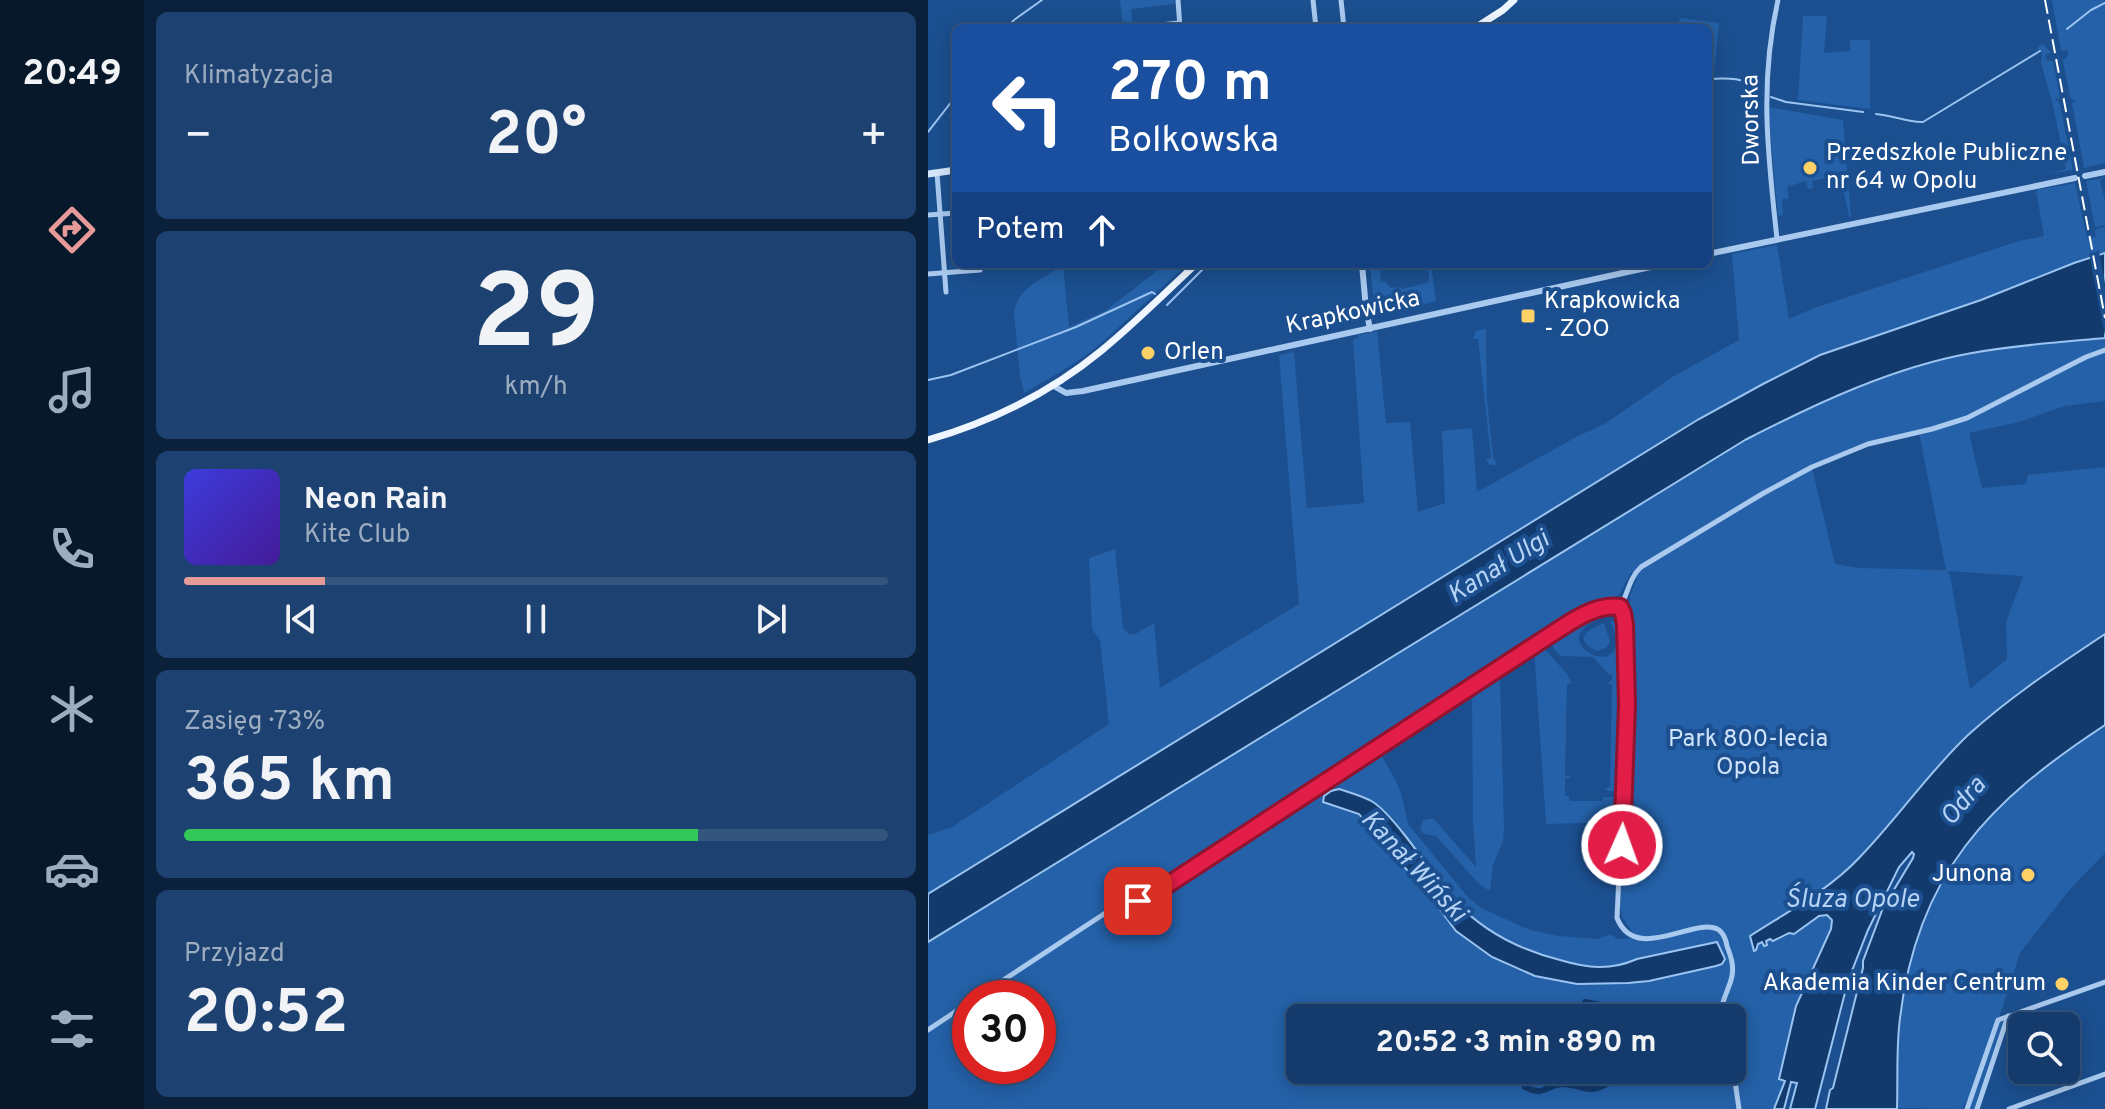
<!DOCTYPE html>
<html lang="pl">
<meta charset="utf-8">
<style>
:root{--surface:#143b6b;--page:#1d4271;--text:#f1f3f6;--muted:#9dadc1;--line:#33557e;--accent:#e69b98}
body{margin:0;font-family:Overpass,sans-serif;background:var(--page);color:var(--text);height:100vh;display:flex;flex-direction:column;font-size:30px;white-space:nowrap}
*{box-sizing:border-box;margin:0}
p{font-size:26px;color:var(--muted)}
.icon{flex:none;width:44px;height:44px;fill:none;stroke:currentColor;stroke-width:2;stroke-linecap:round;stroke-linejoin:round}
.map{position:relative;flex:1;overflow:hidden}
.drawer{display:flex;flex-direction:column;gap:12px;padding:12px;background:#0b203b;width:784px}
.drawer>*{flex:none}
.top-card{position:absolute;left:24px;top:24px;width:760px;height:244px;border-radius:12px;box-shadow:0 4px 20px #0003,0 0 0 2px var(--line);background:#1a4fa0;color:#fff;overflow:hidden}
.controls{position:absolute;left:1080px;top:1012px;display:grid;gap:16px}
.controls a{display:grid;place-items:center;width:72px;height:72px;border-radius:12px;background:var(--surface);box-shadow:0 4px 20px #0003,0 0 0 2px var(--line);font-size:40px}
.speed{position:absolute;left:24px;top:980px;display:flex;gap:16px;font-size:40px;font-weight:700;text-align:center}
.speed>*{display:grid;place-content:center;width:104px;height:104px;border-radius:50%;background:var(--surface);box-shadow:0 4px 20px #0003,0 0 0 2px var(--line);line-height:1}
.speed .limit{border:12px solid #d22;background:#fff;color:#111}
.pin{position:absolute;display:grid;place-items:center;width:68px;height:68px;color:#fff;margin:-34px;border-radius:16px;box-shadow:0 4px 12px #0006}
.me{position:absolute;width:88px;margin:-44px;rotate:2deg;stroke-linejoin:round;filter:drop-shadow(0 0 6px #0008)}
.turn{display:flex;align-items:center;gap:28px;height:168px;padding:0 24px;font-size:36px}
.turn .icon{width:104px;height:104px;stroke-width:2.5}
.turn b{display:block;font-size:56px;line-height:68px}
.then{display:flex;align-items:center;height:76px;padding:0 24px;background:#0003;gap:16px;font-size:30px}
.big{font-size:60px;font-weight:700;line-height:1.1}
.drawer .tile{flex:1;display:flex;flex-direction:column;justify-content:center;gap:12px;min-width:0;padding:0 28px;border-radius:12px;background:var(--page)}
.drawer .dial{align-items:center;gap:0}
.dial b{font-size:104px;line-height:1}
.song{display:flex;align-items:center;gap:24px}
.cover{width:96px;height:96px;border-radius:12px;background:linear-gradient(135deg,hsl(240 70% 55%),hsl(260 70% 35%))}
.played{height:8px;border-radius:4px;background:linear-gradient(90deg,var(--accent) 20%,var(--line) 20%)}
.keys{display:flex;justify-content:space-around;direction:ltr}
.heat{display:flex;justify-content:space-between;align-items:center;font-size:44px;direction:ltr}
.charge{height:12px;border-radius:6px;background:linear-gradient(90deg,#34c759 73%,var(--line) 0)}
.trip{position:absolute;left:358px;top:1004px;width:460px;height:80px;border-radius:12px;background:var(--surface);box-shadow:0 4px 20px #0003,0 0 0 2px var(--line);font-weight:700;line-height:80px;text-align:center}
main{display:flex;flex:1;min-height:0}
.dock{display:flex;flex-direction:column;width:144px;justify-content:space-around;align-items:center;background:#08182b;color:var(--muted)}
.dock .icon{width:56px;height:56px}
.dock .active{color:var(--accent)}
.dock b{font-size:36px;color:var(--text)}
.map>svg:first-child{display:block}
.green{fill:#2461a8;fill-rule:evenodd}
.water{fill:#123a6d;stroke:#9cc4f0;stroke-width:2}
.pier{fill:#1b4f8f}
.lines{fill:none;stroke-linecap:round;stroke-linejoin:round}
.stream{stroke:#9cc4f0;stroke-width:2}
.canal{stroke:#123a6d;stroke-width:6}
.minor{stroke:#a9c9ee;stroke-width:5}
.tertiary{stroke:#a9c9ee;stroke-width:6}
.secondary{stroke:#d6e6fa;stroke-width:7}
.primary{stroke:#f0f6ff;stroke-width:7}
.rail{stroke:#fff;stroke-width:2;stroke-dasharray:14 6;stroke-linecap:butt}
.route-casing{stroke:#92132f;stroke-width:20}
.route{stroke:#e11d48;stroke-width:14}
.poi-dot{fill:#ffd166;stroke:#1b4f8f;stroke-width:3}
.labels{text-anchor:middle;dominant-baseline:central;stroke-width:8;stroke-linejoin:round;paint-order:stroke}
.street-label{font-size:24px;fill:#fff;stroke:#1b4f8f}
.poi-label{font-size:24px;fill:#fff;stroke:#1b4f8f;text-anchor:start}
.park-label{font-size:24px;fill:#cfe3fa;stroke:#1b4f8f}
.water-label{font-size:26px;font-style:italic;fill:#b5d3f5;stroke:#1b4f8f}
</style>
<main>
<nav class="dock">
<b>20:49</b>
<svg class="icon active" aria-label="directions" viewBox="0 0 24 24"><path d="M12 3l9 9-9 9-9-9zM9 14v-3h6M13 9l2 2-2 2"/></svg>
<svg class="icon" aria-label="music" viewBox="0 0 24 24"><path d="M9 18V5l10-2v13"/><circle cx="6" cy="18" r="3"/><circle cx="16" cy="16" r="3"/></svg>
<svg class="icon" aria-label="phone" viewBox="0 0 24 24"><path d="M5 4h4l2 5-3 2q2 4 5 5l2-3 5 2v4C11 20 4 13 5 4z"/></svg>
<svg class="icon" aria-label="climate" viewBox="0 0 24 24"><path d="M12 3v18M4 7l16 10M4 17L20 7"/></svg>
<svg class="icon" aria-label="car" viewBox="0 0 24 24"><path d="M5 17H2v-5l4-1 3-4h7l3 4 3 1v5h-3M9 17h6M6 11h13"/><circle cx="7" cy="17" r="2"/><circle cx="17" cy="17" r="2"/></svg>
<svg class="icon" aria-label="filters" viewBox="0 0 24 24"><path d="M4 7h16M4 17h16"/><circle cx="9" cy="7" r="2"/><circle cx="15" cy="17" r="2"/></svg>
</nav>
<section class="drawer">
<div class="tile"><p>Klimatyzacja</p>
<div class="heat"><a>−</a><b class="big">20°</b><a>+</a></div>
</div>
<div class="tile dial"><b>29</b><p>km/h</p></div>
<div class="tile">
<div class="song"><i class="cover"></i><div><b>Neon Rain</b><p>Kite Club</p></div></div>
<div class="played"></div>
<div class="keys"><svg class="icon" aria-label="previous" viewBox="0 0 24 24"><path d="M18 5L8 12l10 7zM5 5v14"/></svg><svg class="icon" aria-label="pause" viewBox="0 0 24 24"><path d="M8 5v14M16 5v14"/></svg><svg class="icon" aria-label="next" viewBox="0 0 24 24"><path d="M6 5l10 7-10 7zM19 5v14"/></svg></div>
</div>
<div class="tile"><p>Zasięg · 73%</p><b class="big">365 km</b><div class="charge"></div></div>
<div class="tile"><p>Przyjazd</p><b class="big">20:52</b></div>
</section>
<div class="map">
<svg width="1177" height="1109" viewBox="0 0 1177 1109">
<rect width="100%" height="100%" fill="#1b4f8f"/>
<g class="green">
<polygon points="192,0 246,0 246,4 203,9 205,26 195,28"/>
<polygon points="1124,0 1176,0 1177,2 1177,163 1156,168 1144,103 1148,102 1142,97 1135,60 1139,57 1140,50 1133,51"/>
<polygon points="875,16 899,16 896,53 922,51 922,40 942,40 942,109 870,100"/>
<polygon points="752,18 791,23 786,74 780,75 780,28 749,28"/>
<polygon points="1115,44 1123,53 1117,55 1119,61 1125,61 1132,98 1127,99 1132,104 1145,170 1120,174 1138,169 1125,105 1113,63 1114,53 1109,48"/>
<polygon points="840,107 915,120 923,217 921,217 915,188 909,188 908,178 902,179 901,177 884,181 885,188 880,189 878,181 859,187 861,198 854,199 855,215 850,216"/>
<polygon points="1176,178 1172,181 1177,200 1177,225 1167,227 1158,181"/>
<polygon points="1147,183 1159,238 1168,237 1167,231 1170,228 1177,227 1177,253 1146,263 1053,300 892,355 863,369 771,419 0,894 0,835 24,827 181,724 172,640 164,629 161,558 187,549 195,628 201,634 207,634 226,623 232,688 371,604 351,355 366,352 379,508 436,503 425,339 430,338 430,335 449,331 458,423 482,422 490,512 517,503 514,431 544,428 549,492 648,437 678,423 746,376 811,340 804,254 849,245 861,319 886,308 1091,241 1116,236 1108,191 1112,188 1113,189"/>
<path d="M238 264H260C229 290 201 319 171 345 148 364 121 378 96 393L92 375 86 314C88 288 116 278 135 266L141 327 177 311Z"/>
<polygon points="442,264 455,264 451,265 453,282 458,282 463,288 473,287 474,289 499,283 501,279 500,264 503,264 508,301 447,317"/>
<polygon points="558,329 559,400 565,456 569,465 562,465 558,459 563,458 550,339 545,339 548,331"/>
<path d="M1177 338V401L1137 406 1091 422 1041 433 1054 488 1098 484 1100 475 1177 467V634L1084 697 993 785 931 859 891 892 823 936 826 951 830 944 835 942 836 945 838 941 843 939 846 941C855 937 868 933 876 927 883 921 888 916 899 915L904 920 903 929 868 1006 852 1079 857 1080 846 1109H0V942L816 440C887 404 965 367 1044 353 1088 345 1133 342 1177 338ZM991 432 1018 570 931 568 907 564 884 468 918 452ZM1019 571 1095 576 1078 622 1079 659 1042 689 1022 575ZM708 572 709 578 702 596 701 613 704 687 700 797 692 906 694 917 706 934 705 938 690 939 682 934 670 939 630 936 602 930 553 908 539 896 480 824 474 796 468 781 452 753 230 899 210 905 196 904 216 896 651 610C665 606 677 600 691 595L703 573ZM424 793C458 806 470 827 491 854 507 873 520 894 538 912 568 941 637 970 679 967 690 967 698 963 708 960 718 957 729 956 739 954L767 971 721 981 649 984 607 976 564 957 528 931 505 900 431 814 395 802ZM42 998H110V1066H42ZM372 1018H804V1070H372Z"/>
<path d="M658 616H667V621C620 642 691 679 688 639 688 633 684 627 682 621L687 622 691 629 692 717 689 791H680L677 788 682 787 684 685 679 684 684 680V675H681L665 657 634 656 630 654 624 645C626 630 646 623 658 616Z"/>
<path d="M676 623 682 642 678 648 669 651C644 639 660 629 676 623Z"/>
<polygon points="612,647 617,649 639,674 644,683 639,684 637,775 642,776 642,778 637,778 637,796 641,796 642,801 675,801 675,797 689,797 687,822 618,824 606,649"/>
<polygon points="572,675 576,828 575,841 565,865 562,891 551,884 508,836 496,834 492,829 495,820 505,818 548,867 545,821 544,694"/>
<path d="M1177 725V853L1142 889 1092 953 1071 1018 1080 1016 1049 1109H1040V1098L1034 1109 969 1108C970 1070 969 1031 975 993 995 866 1075 792 1177 725Z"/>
</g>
<g class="water">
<path d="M1177 253V338C1133 342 1088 345 1044 353 965 367 887 404 817 440L0 942V894L771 419 835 384 892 355 1053 300 1146 263Z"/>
<path d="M1177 634V725C1061 801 989 874 972 1018 968 1048 970 1079 969 1109H898L902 1090 905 1088 935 968V961L955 908 985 858 986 854 984 852 971 867 940 930 920 981 887 1109H862L869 1083 863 1082 856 1109H846L857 1081 851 1079 868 1006 903 929 904 920 899 915 891 916 866 934 861 933 845 941 842 939 838 941 839 945 836 946 834 942 830 944 828 950 826 951 822 936C859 912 901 890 931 858 969 819 1000 773 1040 735 1083 696 1129 666 1177 634Z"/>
<path d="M411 789C423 793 435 796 445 802 457 810 466 822 475 833 493 855 508 880 527 901 555 931 592 950 632 960 659 968 682 971 709 959L789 942 797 959 794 964 788 966 721 981 700 983 649 984 607 976 564 957 528 931 505 900 431 814 395 802 396 796 403 791Z"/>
</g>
<polygon class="pier" points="1171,251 1177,283 1177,336 1161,253"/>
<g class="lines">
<g class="stream">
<polyline points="79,28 86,20 114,0"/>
<polyline points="1139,29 1163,10 1177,3"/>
<path d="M780 79C799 78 818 77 832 90"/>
<polyline points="843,97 858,102 935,112"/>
<path d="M948 114C963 115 982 123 995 122L1112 51"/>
<polyline points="0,132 28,96"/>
<polyline points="239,305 280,264"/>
<polyline points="0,380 23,375 148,327 224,292 227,294"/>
</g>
<g class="canal">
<polyline points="657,1002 693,1009 712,1018"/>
<path d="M590 1070 597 1087C616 1097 617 1086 633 1084 644 1083 654 1089 664 1089 676 1089 688 1077 696 1070"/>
</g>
<g class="minor">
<polyline points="250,0 252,28"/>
<polyline points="385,0 388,28"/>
<polyline points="413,0 416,28"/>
<polyline points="204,28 251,23"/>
<polyline points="9,173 18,292"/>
<polyline points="0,215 28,213"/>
<path d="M849 239C840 155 831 84 850 0"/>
<polyline points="0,274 52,270"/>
<path d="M692 607C700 594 701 578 713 567L834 494 884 467 940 444 1004 429 1039 418 1158 357 1177 350"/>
<path d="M48 998 185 908 221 897 639 625C655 616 673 604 692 607L695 613 699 705 689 918C708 965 767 915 791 930 796 934 798 940 799 946 803 957 806 965 804 976 801 991 791 1003 794 1018"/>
<polyline points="0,1030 42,1002"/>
<polyline points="804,1060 811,1109"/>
<polyline points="1039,1109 1070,1020 1177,982"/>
<polyline points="1049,1109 1080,1016"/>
<polyline points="1081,1109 1177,1074"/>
</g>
<g class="tertiary">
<polyline points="1157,176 1177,172"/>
<polyline points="780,254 1147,178"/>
<polyline points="434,264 438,309 442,329"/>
<polyline points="124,385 138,393 155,391 736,264"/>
</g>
<polyline class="secondary" points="0,174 28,170"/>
<g class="primary">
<polyline points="547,28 575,10 586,0"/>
<path d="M0 440C62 422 123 392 173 351 206 324 237 293 268 264"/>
</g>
<polyline class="rail" points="1117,0 1177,318"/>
</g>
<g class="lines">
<g class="route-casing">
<path id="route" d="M210 901 221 897 616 639C637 626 665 603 692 607L695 613 697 625 699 705 694 845"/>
</g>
<use href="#route" class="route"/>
</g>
<g class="poi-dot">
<circle cx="882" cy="168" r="8"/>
<rect x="592" y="308" width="16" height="16" rx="4"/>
<circle cx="220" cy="353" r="8"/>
<circle cx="1100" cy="875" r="8"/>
<circle cx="1134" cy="984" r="8"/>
</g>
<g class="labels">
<g class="street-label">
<text transform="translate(824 120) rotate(-91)">Dworska</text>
<text transform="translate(425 313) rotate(-12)">Krapkowicka</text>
</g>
<g class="poi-label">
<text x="898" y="154">Przedszkole Publiczne<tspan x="898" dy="28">nr 64 w Opolu</tspan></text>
<text x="616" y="302">Krapkowicka<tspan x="616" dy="28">- ZOO</tspan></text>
<text x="236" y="353">Orlen</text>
<text x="1084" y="875" text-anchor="end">Junona</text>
<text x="1118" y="984" text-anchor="end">Akademia Kinder Centrum</text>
</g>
<g class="park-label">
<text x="820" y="740">Park 800-lecia<tspan x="820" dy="28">Opola</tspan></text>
</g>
<g class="water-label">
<text transform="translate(571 568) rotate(-32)">Kanał Ulgi</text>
<text transform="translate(1036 802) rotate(-50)">Odra</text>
<text transform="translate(485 867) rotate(47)">Kanał Wiński</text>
<text x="924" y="900">Śluza Opole</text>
</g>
</g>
</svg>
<div class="controls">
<a><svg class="icon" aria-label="search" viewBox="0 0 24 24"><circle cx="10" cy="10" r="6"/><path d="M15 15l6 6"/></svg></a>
</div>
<div class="speed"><div class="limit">30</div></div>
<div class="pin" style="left:210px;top:901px;background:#d93025"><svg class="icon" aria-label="arrive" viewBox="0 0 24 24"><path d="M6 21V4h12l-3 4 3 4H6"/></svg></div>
<svg class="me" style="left:694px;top:845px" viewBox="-20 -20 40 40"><circle r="17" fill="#e11d48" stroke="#fff" stroke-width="3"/><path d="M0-11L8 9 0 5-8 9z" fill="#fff"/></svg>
<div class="trip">20:52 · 3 min · 890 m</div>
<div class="top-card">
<div class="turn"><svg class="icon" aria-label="left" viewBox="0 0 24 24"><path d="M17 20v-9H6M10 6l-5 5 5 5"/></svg><div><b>270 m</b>Bolkowska</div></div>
<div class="then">Potem<svg class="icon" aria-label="ahead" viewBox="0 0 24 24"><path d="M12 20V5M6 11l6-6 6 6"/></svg></div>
</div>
</div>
</main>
